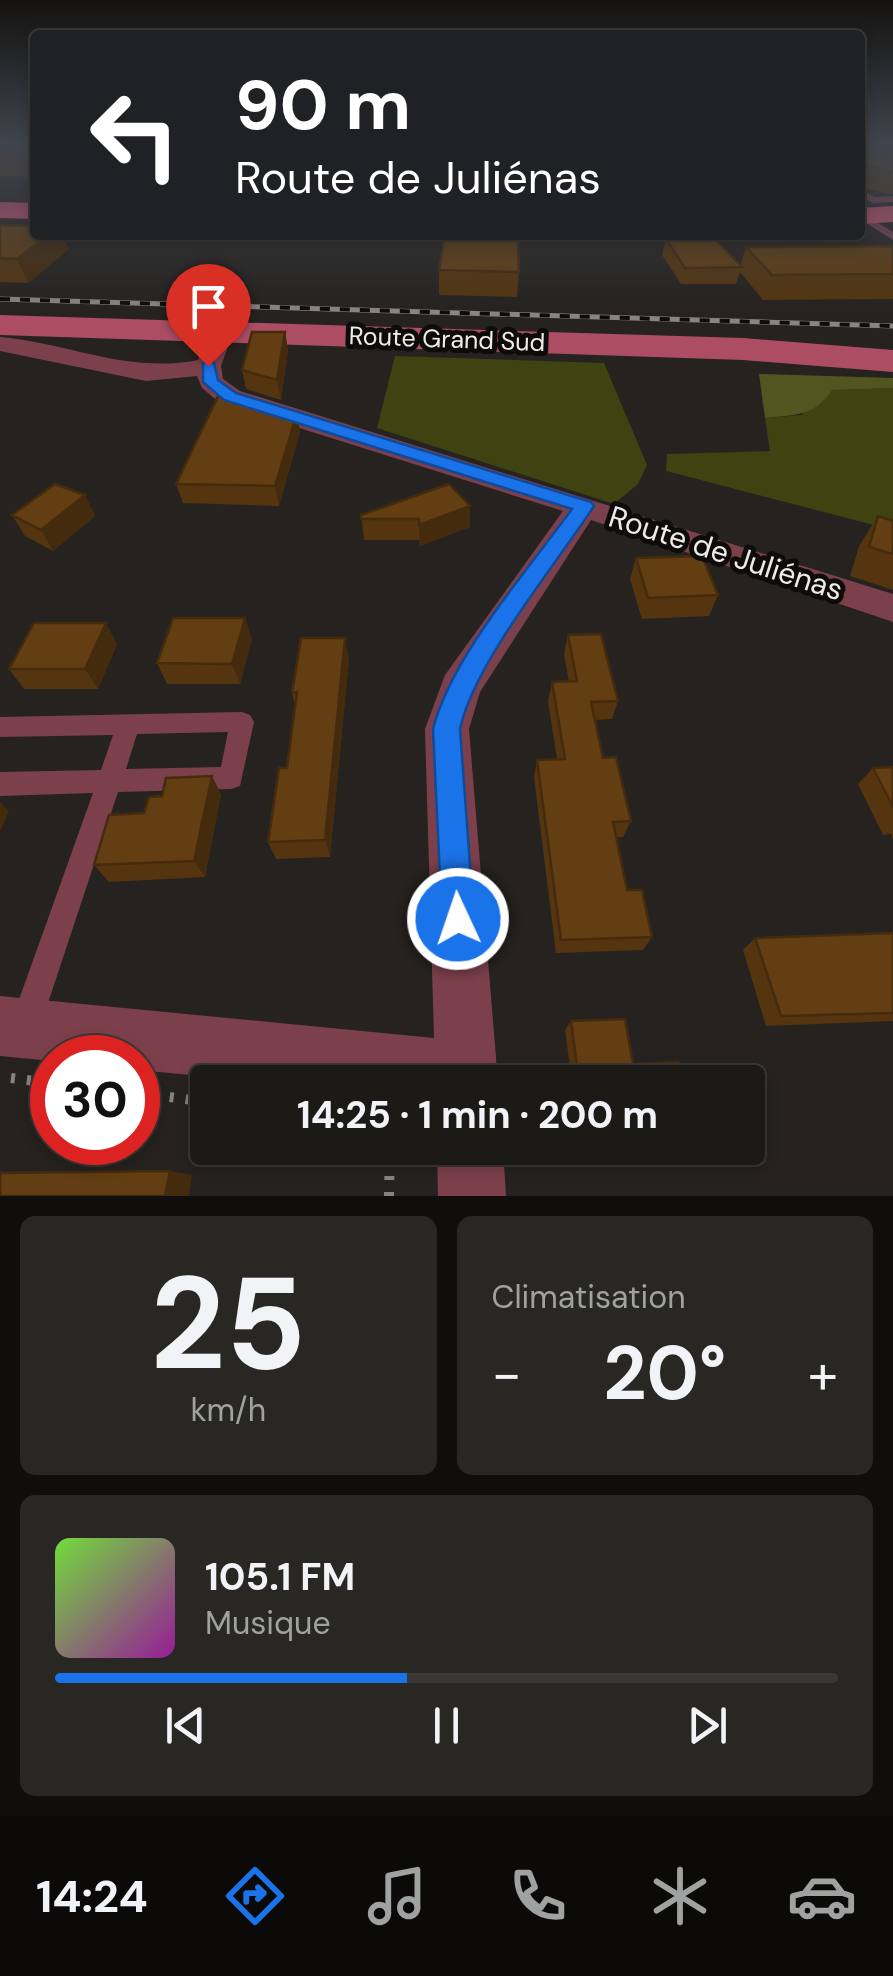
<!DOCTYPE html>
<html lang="fr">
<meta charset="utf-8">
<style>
:root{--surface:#1c1a17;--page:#292724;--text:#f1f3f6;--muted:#a0a1a1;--line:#3a3836;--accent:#1a73e8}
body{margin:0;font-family:"DM Sans",sans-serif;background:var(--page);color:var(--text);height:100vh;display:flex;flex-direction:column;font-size:38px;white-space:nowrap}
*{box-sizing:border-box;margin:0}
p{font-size:32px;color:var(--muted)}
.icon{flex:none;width:55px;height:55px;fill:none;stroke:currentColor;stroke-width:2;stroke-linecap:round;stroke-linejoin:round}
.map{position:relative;height:1196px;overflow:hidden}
.sheet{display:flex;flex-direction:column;gap:20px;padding:20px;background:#0f0e0d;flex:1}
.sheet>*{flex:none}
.banner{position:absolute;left:30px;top:30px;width:835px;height:210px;border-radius:10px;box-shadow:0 5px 15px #0003,0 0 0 2px var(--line);background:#202124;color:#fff;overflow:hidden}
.speed{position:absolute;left:30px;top:1035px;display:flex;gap:20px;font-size:50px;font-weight:700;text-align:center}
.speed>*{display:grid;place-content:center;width:130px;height:130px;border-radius:50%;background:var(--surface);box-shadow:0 5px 15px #0003,0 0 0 2px var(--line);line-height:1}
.speed .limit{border:15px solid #d22;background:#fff;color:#111}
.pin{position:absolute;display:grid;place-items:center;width:85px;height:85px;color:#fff;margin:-102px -42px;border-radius:50% 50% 50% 0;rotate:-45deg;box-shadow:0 0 10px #0007}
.pin .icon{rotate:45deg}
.me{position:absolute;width:110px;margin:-55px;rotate:357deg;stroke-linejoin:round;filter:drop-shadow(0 0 8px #0008)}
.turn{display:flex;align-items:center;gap:35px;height:210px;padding:0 40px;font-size:45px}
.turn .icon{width:130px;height:130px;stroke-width:2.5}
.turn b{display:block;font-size:70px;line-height:85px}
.big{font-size:75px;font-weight:700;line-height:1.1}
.sheet .tile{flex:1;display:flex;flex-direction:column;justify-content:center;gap:15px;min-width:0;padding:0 35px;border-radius:15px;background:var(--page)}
.sheet .dial{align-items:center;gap:0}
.dial b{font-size:130px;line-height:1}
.song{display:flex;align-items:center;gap:30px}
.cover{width:120px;height:120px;border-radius:15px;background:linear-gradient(135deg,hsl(100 70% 55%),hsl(300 70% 35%))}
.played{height:10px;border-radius:5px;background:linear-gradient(90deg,var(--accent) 45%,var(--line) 45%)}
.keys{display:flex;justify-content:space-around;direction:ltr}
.heat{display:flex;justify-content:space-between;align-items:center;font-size:55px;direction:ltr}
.sheet .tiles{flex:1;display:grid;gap:20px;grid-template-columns:1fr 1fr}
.tile:last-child{grid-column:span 2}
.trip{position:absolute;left:190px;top:1065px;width:575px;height:100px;border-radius:10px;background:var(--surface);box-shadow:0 5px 15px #0003,0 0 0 2px var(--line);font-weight:700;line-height:100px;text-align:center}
.menu{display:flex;height:160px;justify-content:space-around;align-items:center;background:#0b0a09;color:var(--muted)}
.menu .icon{width:70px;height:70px}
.menu .current{color:var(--accent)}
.menu b{font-size:45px;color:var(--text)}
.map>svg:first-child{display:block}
.green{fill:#3e4311}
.forest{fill:#515621}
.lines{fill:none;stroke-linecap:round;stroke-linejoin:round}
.path{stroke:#878482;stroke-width:10;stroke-dasharray:4 12;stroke-linecap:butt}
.lane{fill:#7c404c;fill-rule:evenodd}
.street{fill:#7c404c;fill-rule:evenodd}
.secondary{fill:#ad4d63;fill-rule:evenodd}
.primary{fill:#d35774;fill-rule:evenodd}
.rail-casing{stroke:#878482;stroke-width:5}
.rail{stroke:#0d0c0b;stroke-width:4;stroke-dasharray:10;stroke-linecap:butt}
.wall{fill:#54350f}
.shaded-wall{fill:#452b0d}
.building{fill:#623e12;stroke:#452b0d;stroke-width:2.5}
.route{fill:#1a73e8;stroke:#114b97;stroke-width:2.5}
.labels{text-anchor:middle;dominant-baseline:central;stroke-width:10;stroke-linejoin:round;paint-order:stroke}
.far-street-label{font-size:25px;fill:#eeebe9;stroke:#0d0c0b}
.street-label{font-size:30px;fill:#eeebe9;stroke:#0d0c0b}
</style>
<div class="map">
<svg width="893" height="1196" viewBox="0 0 893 1196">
<rect width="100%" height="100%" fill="#25221f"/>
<g class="green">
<polygon points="395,356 604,363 647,465 638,484 614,504 377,428"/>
<polygon points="893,388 893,530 666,471 667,454 770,451 765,418 801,415 831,390"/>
</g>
<path class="forest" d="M759 374 893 378V388L832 390C815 416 795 415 765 418Z"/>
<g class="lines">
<g class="path">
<polyline points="11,1078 52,1083"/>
<polyline points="138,1093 208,1102"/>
<polyline points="389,1196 390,1148"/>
</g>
<g class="lane">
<polygon points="860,190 875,197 893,196 893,202 873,203 860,197"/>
<polygon points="860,212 893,232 893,240 860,219"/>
<path d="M242 712 250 715 254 722 240 786 231 789 118 792 38 1033 27 1038 16 1033 11 1022 93 793 0 796V772L101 770 113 735 0 737V717ZM228 732 221 767 126 769 137 734Z"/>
</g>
<g class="street">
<path d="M221 326 233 333 221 366 223 379 240 391 893 594V622L591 520 480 692 469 729 498 1082H264L138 1070V1058H52V1061L0 1056V996L434 1038 425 729 445 675 563 511 220 403 202 388 197 376 146 381 0 351V337C68 343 129 374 198 360L209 333Z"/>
<polygon points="437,1148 503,1148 506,1196 438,1196"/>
</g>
<polygon class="secondary" points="0,315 743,338 893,350 893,372 743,360 0,335"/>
<g class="primary">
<polygon points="0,202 35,203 35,219 0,218"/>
<polygon points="893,206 893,222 860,224 860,208"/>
</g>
<g class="rail-casing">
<polyline id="rail" points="0,299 893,326"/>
</g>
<use href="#rail" class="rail"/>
</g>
<g class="wall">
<polygon points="0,145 35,145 35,177 0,176"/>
<polygon points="860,145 893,145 893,195 861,187 860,190"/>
<polygon points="0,225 69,249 28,283 0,282"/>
<polygon points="666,239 740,266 746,247 893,246 893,299 763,300 740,272 736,284 681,284 662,255"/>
<polygon points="439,270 519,272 517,297 439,295"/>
<polygon points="285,332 288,350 281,400 246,389 242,370"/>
<polygon points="300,432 279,506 183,503 176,484"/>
<polygon points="449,484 470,527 420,546 419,540 364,540 361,515"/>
<polygon points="85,495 95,516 53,551 25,536 12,515"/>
<polygon points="878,516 893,521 893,590 850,576 859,546"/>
<polygon points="636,558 718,595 709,616 642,619 630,579"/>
<polygon points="568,635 618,701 612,719 595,720 603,758 631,821 623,837 616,837 627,890 652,937 643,950 556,953 534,777 537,760 557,759 548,701 552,682 569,682 564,654"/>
<polygon points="252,639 240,684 167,684 157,663"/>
<polygon points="117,644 98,689 24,689 9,669"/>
<polygon points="349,659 330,857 276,859 268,842 287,768 295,705 292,693"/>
<polygon points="893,767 893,840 891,834 883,835 858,784 873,768"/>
<polygon points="221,794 205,877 109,882 94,865 144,813"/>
<polygon points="893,933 893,1021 766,1026 743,950 755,938"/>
<polygon points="571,1021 633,1064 683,1082 572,1082 565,1030"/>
</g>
<g class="shaded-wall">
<polygon points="48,235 63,235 69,249 28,283 17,259"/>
<polygon points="285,332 288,350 281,400 277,380"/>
<polygon points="297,413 300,432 279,506 275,486"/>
<polygon points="85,495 95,516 53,551 41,530"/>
<polygon points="470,506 470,527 420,546 419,525"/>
<polygon points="245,618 252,639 240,684 232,664"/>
<polygon points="106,623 117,644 98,689 85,669"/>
<polygon points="345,638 349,659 330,857 325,840"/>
<polygon points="212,776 221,794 205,877 194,861"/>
<polygon points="0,802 9,811 0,832"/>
<polygon points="170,1171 192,1175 189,1196 165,1196"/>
</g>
<g class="building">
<polygon points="0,145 35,145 35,156 0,155"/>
<polygon points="860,145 893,145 893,172 867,166 865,177 860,177"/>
<polygon points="0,225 35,226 35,235 48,235 17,259 0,258"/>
<polygon points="714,238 742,267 685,268 666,239"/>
<polygon points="444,239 518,241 519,272 439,270"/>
<polygon points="893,246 893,274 772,275 746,247"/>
<polygon points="252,332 285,332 277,380 242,370"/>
<polygon points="221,390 297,413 275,486 176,484"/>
<polygon points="55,484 85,495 41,530 12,515"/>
<polygon points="449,484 470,506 419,525 419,519 361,519 361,515"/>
<polygon points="878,516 893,521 893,554 869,547"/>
<polygon points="702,556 718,595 648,598 636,558"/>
<polygon points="173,618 245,618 232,664 157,663"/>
<polygon points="34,623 106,623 85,669 9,669"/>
<polygon points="601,634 618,701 591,702 603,758 616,757 631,821 613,822 627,890 642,890 652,937 561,940 537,760 565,759 552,682 577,681 568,635"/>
<polygon points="301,638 345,638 325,840 268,842 279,768 287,768 297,692 292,693"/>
<polygon points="893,767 893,807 873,768"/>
<polygon points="212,776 194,861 94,865 109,815 144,813 149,797 162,796 166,778"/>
<polygon points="893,933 893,1013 781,1016 755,938"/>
<polygon points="625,1019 633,1064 678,1062 683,1082 579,1082 571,1021"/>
<polygon points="170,1171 165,1196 0,1196 0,1173"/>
</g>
<linearGradient id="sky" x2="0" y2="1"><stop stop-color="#141311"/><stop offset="0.46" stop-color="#40444d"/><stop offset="1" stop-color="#40444d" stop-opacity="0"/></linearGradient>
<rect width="893" height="312" fill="url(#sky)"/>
<path class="route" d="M203 363H214L218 380 236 393 591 502 594 506C555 566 474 663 460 729L474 919 470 931 458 936 446 931 442 919 433 729C451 657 527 571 572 509L224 400 203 382Z"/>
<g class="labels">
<g class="far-street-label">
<text transform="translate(447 339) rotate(2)">Route Grand Sud</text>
</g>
<g class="street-label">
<text transform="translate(726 553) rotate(18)">Route de Juliénas</text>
</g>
</g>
</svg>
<div class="speed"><div class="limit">30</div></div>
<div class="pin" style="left:208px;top:366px;background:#d93025"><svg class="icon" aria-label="arrive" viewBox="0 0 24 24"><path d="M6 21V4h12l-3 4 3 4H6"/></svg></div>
<svg class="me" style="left:458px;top:919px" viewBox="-20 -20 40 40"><circle r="17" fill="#1a73e8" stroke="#fff" stroke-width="3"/><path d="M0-11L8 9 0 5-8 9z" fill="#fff"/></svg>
<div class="trip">14:25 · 1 min · 200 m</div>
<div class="banner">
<div class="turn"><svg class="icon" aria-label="left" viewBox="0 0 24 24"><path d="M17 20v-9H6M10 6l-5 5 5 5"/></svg><div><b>90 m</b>Route de Juliénas</div></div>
</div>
</div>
<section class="sheet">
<div class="tiles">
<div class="tile dial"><b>25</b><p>km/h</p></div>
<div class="tile"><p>Climatisation</p>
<div class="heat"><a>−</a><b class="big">20°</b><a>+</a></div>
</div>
<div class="tile">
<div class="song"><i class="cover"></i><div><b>105.1 FM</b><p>Musique</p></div></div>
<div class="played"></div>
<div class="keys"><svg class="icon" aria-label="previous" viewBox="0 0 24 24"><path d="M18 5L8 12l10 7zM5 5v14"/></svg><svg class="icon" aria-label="pause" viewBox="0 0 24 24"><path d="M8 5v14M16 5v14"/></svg><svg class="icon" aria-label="next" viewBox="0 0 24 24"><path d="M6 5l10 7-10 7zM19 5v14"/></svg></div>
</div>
</div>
</section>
<nav class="menu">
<b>14:24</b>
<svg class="icon current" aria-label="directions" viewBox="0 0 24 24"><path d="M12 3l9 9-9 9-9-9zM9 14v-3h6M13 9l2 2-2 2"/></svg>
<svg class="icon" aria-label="music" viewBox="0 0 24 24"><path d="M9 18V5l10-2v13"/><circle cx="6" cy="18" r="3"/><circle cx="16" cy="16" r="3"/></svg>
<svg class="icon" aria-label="phone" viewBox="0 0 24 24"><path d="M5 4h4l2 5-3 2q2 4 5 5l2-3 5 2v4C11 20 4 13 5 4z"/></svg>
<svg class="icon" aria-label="climate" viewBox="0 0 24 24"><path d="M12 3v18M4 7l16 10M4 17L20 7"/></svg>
<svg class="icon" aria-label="car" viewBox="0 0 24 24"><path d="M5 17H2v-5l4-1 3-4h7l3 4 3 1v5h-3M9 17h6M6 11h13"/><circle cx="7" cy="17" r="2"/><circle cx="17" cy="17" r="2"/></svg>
</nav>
